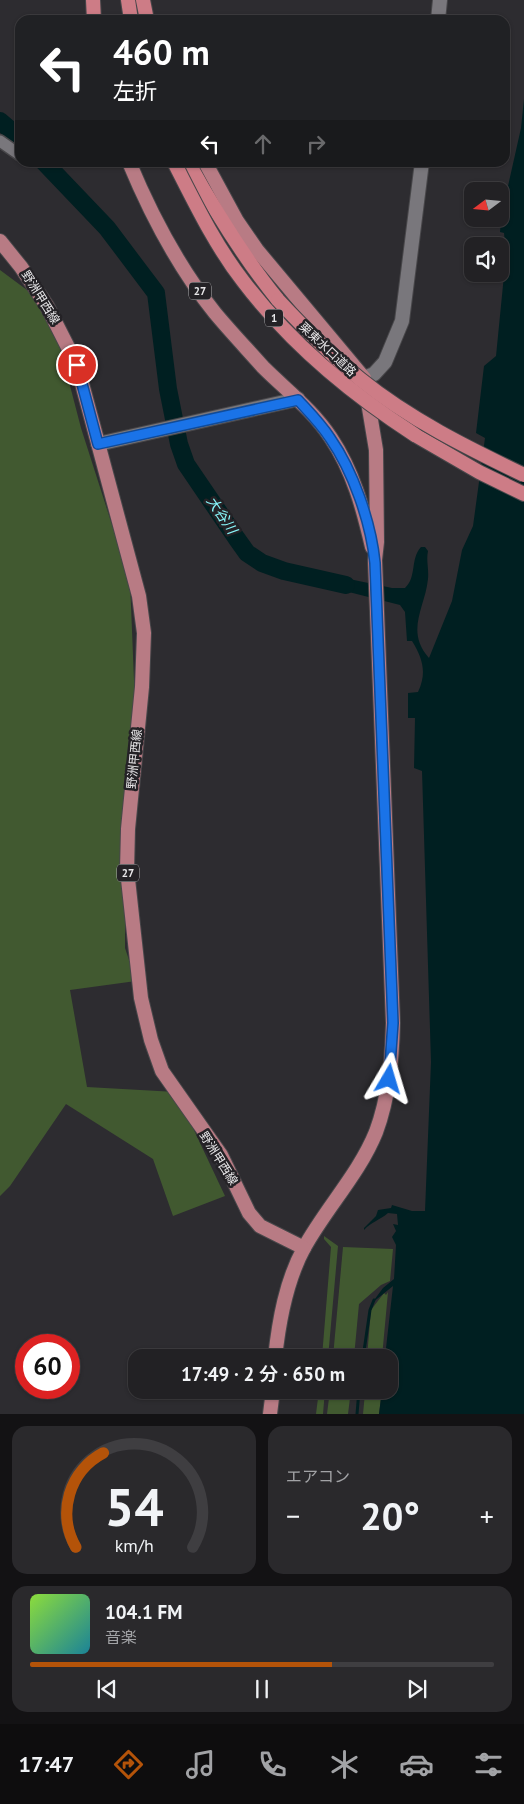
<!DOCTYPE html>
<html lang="ja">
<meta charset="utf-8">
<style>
:root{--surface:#222124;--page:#2a292c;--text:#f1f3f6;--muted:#a2a3a6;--line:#3f3e41;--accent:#b45309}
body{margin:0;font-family:"PT Sans","Noto Sans JP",sans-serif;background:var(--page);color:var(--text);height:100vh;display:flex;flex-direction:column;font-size:19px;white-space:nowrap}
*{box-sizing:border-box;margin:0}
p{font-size:16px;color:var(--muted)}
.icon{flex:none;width:28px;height:28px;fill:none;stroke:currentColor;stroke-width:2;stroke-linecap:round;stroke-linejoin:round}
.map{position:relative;height:1414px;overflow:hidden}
.drawer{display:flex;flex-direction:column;gap:12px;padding:12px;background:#131214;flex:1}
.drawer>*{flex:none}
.banner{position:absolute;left:15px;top:15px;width:495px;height:152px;border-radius:15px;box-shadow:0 1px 4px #0004,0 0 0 1px var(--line);background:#202124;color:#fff;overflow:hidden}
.needle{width:32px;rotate:254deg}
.controls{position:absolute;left:464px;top:182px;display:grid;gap:10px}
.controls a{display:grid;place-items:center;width:45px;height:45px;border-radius:10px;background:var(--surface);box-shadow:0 1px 4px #0004,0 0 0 1px var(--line);font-size:25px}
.speed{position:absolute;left:15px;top:1334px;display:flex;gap:10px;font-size:25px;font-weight:700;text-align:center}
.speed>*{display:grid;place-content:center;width:65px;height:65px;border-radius:50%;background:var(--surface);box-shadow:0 1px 4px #0004,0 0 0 1px var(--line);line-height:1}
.speed .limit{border:8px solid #d22;background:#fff;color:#111}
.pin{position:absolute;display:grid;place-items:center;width:42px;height:42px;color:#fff;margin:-21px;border:2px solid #fff;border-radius:50%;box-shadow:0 1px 5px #0007}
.me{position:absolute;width:55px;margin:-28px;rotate:7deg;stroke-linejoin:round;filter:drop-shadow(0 0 4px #0008)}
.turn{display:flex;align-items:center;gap:18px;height:105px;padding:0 15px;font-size:22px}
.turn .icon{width:65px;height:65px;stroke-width:2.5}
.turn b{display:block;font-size:35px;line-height:42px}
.lanes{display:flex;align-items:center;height:48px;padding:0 15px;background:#0003;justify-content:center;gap:25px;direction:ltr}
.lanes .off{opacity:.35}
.big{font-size:38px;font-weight:600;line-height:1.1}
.drawer .card{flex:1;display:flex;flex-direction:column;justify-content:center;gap:8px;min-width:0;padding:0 18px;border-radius:15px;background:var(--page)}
.drawer .dial{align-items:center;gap:0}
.dial svg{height:130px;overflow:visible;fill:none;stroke:var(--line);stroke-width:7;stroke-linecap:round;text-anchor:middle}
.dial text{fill:var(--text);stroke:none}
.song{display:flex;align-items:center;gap:15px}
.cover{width:60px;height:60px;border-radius:8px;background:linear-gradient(135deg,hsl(90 70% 55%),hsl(190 70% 35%))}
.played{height:5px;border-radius:2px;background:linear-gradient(90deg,var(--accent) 65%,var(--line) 65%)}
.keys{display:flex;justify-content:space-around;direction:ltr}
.heat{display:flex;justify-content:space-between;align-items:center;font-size:28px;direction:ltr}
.drawer .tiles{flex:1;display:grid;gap:12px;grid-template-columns:1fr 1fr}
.card:last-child{grid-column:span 2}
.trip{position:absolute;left:128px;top:1349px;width:270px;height:50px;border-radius:15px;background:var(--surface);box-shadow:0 1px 4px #0004,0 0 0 1px var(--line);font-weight:600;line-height:50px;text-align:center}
.tab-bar{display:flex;height:80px;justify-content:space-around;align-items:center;background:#0e0d0e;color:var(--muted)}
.tab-bar .icon{width:35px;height:35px}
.tab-bar .selected{color:var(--accent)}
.tab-bar b{font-size:22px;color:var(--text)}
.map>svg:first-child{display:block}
.green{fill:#415930}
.water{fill:#001f21}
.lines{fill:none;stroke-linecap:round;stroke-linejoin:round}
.stream{stroke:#001f21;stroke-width:3}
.river{stroke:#001f21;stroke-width:18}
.minor-casing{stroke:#48474a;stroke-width:14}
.tertiary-casing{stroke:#48474a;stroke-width:16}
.primary-casing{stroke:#48474a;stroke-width:16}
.trunk-casing{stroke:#48474a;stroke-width:16}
.minor{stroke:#79777c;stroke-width:11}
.tertiary{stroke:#79777c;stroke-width:14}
.primary{stroke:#b87b84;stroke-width:14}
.trunk{stroke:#cd7c86;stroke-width:14}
.trunk-bridge-casing{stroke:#48474a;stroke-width:16;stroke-linecap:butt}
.trunk-bridge{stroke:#cd7c86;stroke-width:14}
.route-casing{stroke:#114b97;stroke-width:12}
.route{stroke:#1a73e8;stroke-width:9}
.labels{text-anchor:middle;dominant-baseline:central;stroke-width:5;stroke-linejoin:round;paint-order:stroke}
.shield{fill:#242226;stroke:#adacae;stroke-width:1}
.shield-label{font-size:11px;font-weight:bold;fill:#e8e7e9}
.street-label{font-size:12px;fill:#e8e7e9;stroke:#242226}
.water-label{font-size:14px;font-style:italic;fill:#89f8fc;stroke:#242226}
</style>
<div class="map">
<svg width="524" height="1414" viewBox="0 0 524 1414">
<rect width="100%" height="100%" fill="#2d2c30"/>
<g class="green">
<polygon points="0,270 31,293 55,328 81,428 130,581 136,730 125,821 125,948 136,981 70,990 87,1087 176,1092 225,1196 173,1216 153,1159 66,1104 10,1186 0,1196"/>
<polygon points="324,1236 338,1246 328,1358 322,1357 331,1247 324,1239"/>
<polygon points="343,1247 393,1249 390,1281 381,1285 359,1304 354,1357 333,1357"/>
<polygon points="388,1292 382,1357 367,1357 371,1310 384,1293 386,1295"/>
<polygon points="319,1390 325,1390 323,1414 316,1414"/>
<polygon points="330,1390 351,1390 348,1414 327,1414"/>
<polygon points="369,1390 382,1390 379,1414 363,1414 365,1393"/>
</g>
<path class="water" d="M524 99V1414H379L382 1390H389V1358L385 1357 393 1286 372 1303 383 1288 394 1279 396 1245 392 1237 396 1231 393 1224 398 1225 397 1214 388 1213C380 1220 371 1222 364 1230V1228L376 1216 378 1210 391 1208 392 1205 412 1211H425L431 1062 422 771 414 768 415 718H408V693L418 692C427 673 423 659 412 641H407L405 612 400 605 333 588V584L324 582 325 576 334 578 335 576 392 588H405C417 577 410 559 421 547H425L428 551C426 561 429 569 428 579 425 608 405 631 429 658L452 601 462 550 473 526 485 438 476 433 484 366 496 356 506 255 504 233 500 232 502 210 507 200 506 195 521 128Z"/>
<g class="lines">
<g class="stream">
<polyline points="363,1358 370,1310 374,1300"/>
<polyline points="357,1414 359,1390"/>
</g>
<g class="river">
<polyline points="0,121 20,138"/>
<polyline points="44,162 107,228 156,293 168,389 179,444 186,464 237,539 247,553 262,563 284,571 346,585"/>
</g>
<g class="minor-casing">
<polyline id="minor" points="0,141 20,155"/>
</g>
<g class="tertiary-casing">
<g id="tertiary">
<polyline points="438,20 440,0"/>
<polyline points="364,378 374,374 385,362 402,321 422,162"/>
<polyline points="98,444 298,399"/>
</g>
</g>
<g class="primary-casing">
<g id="primary">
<path d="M129 162C151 215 179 268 215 313 230 331 247 349 263 367 286 390 313 410 331 438 353 471 363 508 372 547"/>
<path d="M205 162 237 221 257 250 364 378 376 450 377 542 375 560 393 1023C392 1060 389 1097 376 1132 359 1174 326 1208 304 1248 286 1281 279 1320 275 1358"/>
<polyline points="0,241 21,267 47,306 77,365 139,596 144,633 142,687 128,829 127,870 141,998 151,1040 162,1071 221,1155 249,1213 260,1226 304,1248"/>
<polyline points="270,1414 273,1390"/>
</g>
</g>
<g class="trunk-casing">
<g id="trunk">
<polyline points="93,0 94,20"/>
<polyline points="128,0 131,20"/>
<polyline points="143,0 147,20"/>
<path d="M188 162C215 211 243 257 278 300"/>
<polyline points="415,435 479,472 524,494"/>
</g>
</g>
<use href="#minor" class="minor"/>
<use href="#tertiary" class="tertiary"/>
<use href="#primary" class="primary"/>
<use href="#trunk" class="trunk"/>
<g class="trunk-bridge-casing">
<g id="trunk-bridge">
<path d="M174 162C195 203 215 245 243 281 290 343 350 393 415 435"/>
<path d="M278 300C304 328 331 355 360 379 409 419 468 448 524 475"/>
</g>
</g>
<use href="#trunk-bridge" class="trunk-bridge"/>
</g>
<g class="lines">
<g class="route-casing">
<path id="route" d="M77 365 98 444 298 400C309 412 321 424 330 438 353 471 371 522 375 563L393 1023 389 1079"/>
</g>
<use href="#route" class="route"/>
</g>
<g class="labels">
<g class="shield">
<rect x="189" y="282.5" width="22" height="17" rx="4"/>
<rect x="265" y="309.5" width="18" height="17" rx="4"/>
<rect x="117" y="864.5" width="22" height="17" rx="4"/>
</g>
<g class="shield-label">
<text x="200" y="291">27</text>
<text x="274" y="318">1</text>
<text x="128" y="873">27</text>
</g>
<g class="street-label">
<text transform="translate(41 297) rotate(58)">野洲甲西線</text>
<text transform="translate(328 349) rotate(43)">栗東水口道路</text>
<text transform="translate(134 759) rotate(-84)">野洲甲西線</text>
<text transform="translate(219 1158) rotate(58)">野洲甲西線</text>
</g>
<g class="water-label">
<text transform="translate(222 515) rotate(56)">大谷川</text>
</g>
</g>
</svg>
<div class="controls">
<a><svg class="needle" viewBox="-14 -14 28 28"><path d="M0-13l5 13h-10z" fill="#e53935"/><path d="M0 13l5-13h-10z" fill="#a2a3a6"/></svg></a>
<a><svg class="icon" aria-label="sound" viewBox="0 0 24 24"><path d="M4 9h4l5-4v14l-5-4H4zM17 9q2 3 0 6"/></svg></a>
</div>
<div class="speed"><div class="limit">60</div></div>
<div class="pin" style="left:77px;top:365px;background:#d93025"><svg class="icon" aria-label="arrive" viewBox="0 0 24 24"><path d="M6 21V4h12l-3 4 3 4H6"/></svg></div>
<svg class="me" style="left:389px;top:1079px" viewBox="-20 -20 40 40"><path d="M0-17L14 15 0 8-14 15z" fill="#1a73e8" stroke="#fff" stroke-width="4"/></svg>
<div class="trip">17:49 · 2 分 · 650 m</div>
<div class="banner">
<div class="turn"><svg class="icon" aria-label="left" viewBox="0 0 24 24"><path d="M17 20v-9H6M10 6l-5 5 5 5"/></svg><div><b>460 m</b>左折</div></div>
<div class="lanes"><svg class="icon" aria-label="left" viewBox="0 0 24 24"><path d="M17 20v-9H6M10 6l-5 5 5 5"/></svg><svg class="icon off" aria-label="ahead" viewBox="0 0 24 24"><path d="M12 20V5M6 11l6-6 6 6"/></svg><svg class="icon off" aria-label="right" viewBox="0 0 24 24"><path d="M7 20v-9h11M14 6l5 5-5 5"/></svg></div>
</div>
</div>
<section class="drawer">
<div class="tiles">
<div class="card dial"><svg viewBox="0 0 100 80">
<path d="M14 69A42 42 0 1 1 86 69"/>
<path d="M14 69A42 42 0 0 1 31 11" stroke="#b45309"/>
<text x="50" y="56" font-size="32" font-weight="700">54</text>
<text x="50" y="72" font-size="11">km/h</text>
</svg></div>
<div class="card"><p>エアコン</p>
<div class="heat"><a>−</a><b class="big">20°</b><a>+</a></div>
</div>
<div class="card">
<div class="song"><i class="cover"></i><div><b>104.1 FM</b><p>音楽</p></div></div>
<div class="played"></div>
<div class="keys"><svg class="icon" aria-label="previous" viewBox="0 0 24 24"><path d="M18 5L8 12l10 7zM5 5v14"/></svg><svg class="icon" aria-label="pause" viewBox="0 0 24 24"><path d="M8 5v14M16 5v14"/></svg><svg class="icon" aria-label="next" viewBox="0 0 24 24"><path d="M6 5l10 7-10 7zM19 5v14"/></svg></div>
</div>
</div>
</section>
<nav class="tab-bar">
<b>17:47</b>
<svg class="icon selected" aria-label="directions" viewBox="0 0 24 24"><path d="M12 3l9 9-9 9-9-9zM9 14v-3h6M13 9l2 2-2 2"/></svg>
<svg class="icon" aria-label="music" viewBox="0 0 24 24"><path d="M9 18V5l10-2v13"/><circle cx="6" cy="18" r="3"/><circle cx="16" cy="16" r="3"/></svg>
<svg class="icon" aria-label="phone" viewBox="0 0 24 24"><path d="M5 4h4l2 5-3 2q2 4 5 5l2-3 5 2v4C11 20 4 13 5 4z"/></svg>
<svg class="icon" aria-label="climate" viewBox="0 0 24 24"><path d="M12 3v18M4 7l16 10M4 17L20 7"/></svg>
<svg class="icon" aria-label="car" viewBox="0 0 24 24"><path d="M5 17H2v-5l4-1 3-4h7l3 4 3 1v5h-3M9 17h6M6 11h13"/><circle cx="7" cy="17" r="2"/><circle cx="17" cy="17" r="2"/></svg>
<svg class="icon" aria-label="filters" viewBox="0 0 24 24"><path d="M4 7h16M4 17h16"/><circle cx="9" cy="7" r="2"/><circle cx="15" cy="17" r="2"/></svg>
</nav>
